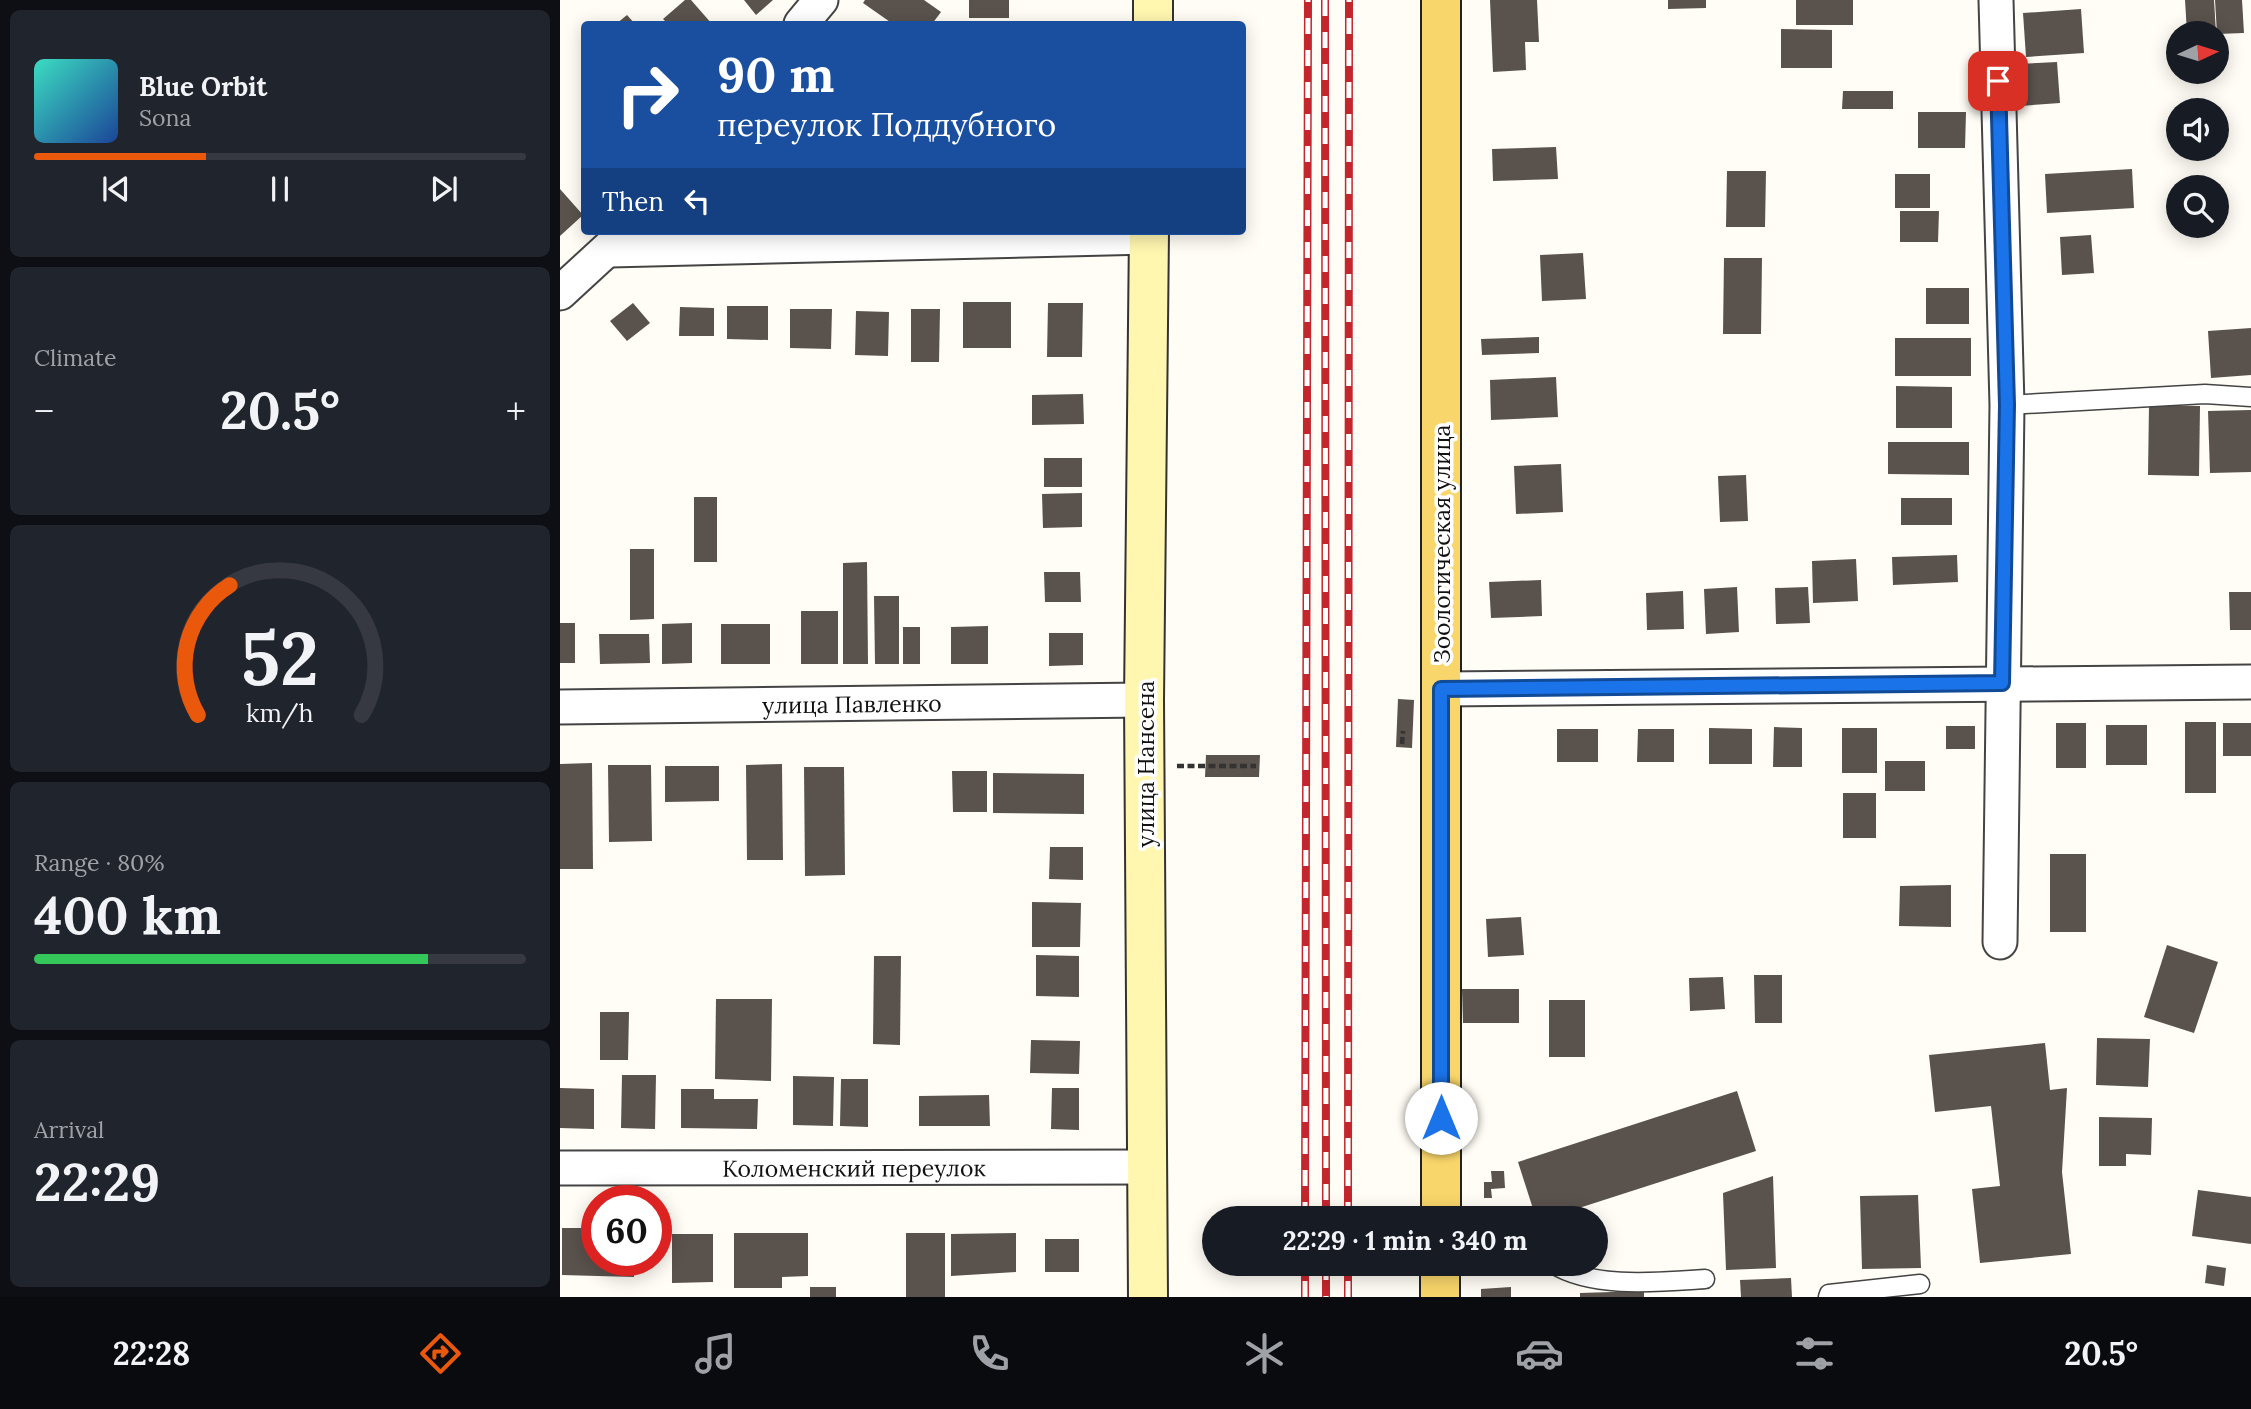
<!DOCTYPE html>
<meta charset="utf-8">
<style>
:root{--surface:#171b24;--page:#20242c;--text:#f1f3f6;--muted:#9ea1a6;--line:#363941;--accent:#ea580c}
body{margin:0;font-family:Lora,serif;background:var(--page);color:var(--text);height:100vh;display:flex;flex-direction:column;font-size:26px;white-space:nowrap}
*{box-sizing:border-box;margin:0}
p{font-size:23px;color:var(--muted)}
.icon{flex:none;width:38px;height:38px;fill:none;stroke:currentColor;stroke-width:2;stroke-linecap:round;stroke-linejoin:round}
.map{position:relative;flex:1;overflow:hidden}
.details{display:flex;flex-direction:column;gap:10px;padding:10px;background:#0d0f14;width:560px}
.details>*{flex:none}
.hud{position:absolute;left:21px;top:21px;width:665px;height:214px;border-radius:7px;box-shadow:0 4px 18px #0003;background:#1a4fa0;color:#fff;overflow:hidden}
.needle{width:46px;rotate:86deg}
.controls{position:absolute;left:1606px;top:21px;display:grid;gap:14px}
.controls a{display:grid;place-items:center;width:63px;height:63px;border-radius:50%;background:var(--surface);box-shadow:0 4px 18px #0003;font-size:35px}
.speed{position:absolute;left:21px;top:1185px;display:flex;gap:14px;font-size:35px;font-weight:700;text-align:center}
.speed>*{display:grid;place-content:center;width:91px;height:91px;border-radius:50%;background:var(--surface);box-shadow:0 4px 18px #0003;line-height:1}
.speed .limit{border:10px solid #d22;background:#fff;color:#111}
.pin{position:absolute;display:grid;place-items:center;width:60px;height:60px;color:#fff;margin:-30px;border-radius:14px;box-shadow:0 4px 10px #0006}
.me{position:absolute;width:77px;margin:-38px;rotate:0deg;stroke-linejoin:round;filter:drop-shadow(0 0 5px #0008)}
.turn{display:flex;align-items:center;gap:24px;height:147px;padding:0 21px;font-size:32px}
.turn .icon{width:91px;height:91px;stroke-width:2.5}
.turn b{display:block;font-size:49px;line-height:60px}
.then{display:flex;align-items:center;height:66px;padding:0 21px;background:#0003;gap:14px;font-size:26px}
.big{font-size:52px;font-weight:700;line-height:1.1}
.details .tile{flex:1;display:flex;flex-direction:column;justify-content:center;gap:10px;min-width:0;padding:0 24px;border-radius:10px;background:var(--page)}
.details .dial{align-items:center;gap:0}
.dial svg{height:182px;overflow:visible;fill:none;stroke:var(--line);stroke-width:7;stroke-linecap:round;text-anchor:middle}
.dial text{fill:var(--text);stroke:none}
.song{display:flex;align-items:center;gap:21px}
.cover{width:84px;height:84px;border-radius:10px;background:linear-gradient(135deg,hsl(170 70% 55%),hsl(220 70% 35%))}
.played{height:7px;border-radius:4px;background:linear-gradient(90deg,var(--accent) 35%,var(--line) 35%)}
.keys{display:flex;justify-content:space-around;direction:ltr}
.heat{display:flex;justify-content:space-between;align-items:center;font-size:38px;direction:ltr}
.charge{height:10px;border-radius:5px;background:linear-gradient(90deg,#34c759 80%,var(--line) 0)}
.trip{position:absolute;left:642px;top:1206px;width:406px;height:70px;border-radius:35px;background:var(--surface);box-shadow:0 4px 18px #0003;font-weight:700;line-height:70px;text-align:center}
.tab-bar{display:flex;height:112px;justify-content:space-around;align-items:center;background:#090b0e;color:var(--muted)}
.tab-bar .icon{width:49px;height:49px}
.tab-bar .current{color:var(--accent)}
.tab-bar b{font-size:32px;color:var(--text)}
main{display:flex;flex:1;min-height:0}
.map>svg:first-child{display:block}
.building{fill:#5a524d}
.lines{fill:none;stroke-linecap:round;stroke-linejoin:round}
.lane-casing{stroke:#444;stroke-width:21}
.street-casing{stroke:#444;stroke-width:37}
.secondary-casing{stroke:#333;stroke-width:42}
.primary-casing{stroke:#222;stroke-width:42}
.path{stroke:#333;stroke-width:4.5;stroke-dasharray:7 3.5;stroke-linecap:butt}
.lane{stroke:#fff;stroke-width:18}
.street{stroke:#fff;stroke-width:33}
.secondary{stroke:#fff6b0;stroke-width:38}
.primary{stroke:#f9d66b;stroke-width:38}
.rail-casing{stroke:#c4262e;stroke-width:8}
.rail{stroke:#fff;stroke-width:5;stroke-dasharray:16;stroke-linecap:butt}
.route-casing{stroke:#114b97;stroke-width:18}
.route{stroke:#1a73e8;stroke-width:12}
.labels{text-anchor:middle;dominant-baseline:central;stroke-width:7;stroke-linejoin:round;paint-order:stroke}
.street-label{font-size:23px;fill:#111;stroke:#fff}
</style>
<main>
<section class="details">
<div class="tile">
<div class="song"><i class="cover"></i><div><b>Blue Orbit</b><p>Sona</p></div></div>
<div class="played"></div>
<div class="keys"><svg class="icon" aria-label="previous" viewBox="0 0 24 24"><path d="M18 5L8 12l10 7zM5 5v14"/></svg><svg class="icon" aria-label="pause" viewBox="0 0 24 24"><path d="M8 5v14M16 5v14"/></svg><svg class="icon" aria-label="next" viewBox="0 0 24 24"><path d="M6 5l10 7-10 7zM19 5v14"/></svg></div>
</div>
<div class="tile"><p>Climate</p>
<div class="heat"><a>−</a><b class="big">20.5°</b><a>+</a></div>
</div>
<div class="tile dial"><svg viewBox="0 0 100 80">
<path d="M14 69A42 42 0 1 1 86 69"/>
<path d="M14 69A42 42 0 0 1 28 12" stroke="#ea580c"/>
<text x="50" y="56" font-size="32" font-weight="700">52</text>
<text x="50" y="72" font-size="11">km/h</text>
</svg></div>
<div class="tile"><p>Range · 80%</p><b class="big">400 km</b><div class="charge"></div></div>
<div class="tile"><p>Arrival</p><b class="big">22:29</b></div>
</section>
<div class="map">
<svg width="1691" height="1297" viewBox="0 0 1691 1297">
<rect width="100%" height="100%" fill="#fffdf5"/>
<g class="building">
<polygon points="125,0 131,0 152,24 108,24 103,19"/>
<polygon points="184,0 213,0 196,15"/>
<polygon points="305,0 364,0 381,12 372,24 333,24 303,3"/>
<rect x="409" y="0" width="40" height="18"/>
<polygon points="930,0 977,0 979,42 965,42 966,70 933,72"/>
<polygon points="1108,0 1146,0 1146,8 1108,9"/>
<rect x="1236" y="0" width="57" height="25"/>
<polygon points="1625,0 1654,0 1656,33 1627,33"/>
<polygon points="1655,0 1682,0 1684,33 1657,34"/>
<polygon points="1521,9 1524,53 1466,57 1463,13"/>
<polygon points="67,15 75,24 56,24"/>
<polygon points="1221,29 1272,30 1272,68 1221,68"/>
<polygon points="1497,62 1500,103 1460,106 1457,64"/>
<polygon points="1283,91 1333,91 1333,109 1282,109"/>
<polygon points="1358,112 1406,112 1405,148 1358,148"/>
<polygon points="996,147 998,179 933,181 932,149"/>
<polygon points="1572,169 1574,208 1487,213 1485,174"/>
<polygon points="1167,171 1206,171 1205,227 1166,227"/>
<rect x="1335" y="174" width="35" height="34"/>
<polygon points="0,189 23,215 0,236"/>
<polygon points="1340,211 1379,211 1378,242 1340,242"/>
<polygon points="1531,235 1534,273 1502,275 1500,237"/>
<polygon points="1023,253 1026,299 982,301 980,255"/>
<polygon points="1164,258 1202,258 1201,334 1163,334"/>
<rect x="1366" y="288" width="43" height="36"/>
<rect x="403" y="302" width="48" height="46"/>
<polygon points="73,303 90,323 67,341 50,321"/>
<polygon points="488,303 523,303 522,357 487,357"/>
<polygon points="167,306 208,306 208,340 167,339"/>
<polygon points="120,307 154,308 154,336 119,336"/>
<polygon points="230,309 272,309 271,349 230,348"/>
<polygon points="351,309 380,309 379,362 351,362"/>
<polygon points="296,311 329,312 328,356 295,355"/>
<polygon points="1691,328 1691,375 1651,378 1648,331"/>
<polygon points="979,337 979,353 922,355 921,339"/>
<rect x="1335" y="338" width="76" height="38"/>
<polygon points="996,377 998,417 931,420 930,380"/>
<polygon points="1336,386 1392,387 1392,428 1336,428"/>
<polygon points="523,394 524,424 472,425 472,395"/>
<polygon points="1589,405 1640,406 1639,476 1588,475"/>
<polygon points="1691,410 1691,472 1650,473 1648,411"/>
<polygon points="1328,442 1409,442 1409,475 1328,474"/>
<rect x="484" y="458" width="38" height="29"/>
<polygon points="1001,464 1003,512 956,514 954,466"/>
<polygon points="1186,475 1188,521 1160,522 1158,476"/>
<polygon points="522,493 522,527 483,528 482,494"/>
<rect x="134" y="497" width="23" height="65"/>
<rect x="1341" y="498" width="51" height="27"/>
<polygon points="70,549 94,549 94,619 70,620"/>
<polygon points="1397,555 1398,582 1333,585 1332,557"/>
<polygon points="1296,559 1298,601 1253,603 1252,561"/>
<polygon points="307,562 308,664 283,664 283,563"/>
<polygon points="484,572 520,572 521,602 485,602"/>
<polygon points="981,580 982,616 931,618 929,582"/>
<polygon points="1177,587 1179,632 1146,634 1144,589"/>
<polygon points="1248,587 1250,623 1216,624 1215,588"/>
<polygon points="1123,591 1124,629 1087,630 1086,593"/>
<polygon points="1669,592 1691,592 1691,630 1670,630"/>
<polygon points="314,596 339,596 339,664 315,664"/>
<rect x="241" y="611" width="37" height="53"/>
<rect x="0" y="623" width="15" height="40"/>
<polygon points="132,623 132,663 102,664 102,624"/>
<rect x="161" y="624" width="49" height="40"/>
<polygon points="428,626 428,664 391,664 391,627"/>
<rect x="343" y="627" width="17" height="37"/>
<polygon points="489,633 523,633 523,665 489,666"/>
<polygon points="39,634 89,634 90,663 40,664"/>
<polygon points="838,699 854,700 852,748 836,747"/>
<rect x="1625" y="722" width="31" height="71"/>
<rect x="1496" y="723" width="30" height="45"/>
<rect x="1663" y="723" width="28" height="33"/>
<rect x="1546" y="725" width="41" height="40"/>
<rect x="1386" y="726" width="29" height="23"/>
<polygon points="1214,727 1242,728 1242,767 1213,767"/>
<polygon points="1149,728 1192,729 1192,764 1149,764"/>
<rect x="1282" y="728" width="35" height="45"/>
<rect x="997" y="729" width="41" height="33"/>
<polygon points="1078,729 1114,729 1114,762 1077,762"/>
<polygon points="646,755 700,755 699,777 645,777"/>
<rect x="1325" y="761" width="40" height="30"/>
<polygon points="32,763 33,869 0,869 0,764"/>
<polygon points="222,764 223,860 187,860 186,765"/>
<polygon points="48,765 91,765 92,841 49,842"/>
<polygon points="105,766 159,766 159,801 105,802"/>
<polygon points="244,767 284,767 285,875 245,876"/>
<polygon points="392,771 427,771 427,812 393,812"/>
<polygon points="433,773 524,774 524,814 433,813"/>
<rect x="1283" y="793" width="33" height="45"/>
<polygon points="490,847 523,847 523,880 489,879"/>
<rect x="1490" y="854" width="36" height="78"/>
<polygon points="1391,885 1391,927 1339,926 1340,886"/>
<polygon points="472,902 521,903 520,947 472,947"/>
<polygon points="961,917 964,955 928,957 926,919"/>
<polygon points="1607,945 1658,962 1634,1033 1584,1017"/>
<polygon points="476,955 519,956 519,997 476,996"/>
<polygon points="314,956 341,956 340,1045 313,1044"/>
<polygon points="1194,975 1222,975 1222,1023 1195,1023"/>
<polygon points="1163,977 1165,1009 1130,1011 1129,978"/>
<polygon points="902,989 959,989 959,1023 903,1023"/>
<polygon points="156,999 212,999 211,1081 155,1079"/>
<rect x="989" y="1000" width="36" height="57"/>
<polygon points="40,1012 69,1012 68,1060 40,1060"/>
<polygon points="1537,1038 1590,1039 1588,1087 1536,1085"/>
<polygon points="471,1040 520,1041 519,1074 470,1073"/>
<polygon points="1485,1043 1490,1090 1507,1088 1502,1172 1511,1254 1420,1263 1412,1189 1440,1186 1431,1106 1375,1112 1369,1055"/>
<polygon points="62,1075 96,1075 95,1129 61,1128"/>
<polygon points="233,1076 274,1077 273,1126 233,1125"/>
<polygon points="281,1079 308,1079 308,1127 280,1126"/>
<polygon points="0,1088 34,1089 34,1129 0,1128"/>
<polygon points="492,1088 519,1088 519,1130 491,1129"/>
<polygon points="121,1089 154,1089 154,1099 198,1099 197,1129 121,1128"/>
<polygon points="1177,1091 1196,1151 988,1218 976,1218 958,1162"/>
<polygon points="429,1095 430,1126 359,1126 359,1096"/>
<polygon points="1539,1117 1592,1118 1591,1155 1566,1154 1566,1166 1539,1166"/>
<polygon points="931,1171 944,1171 945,1188 931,1189 932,1198 924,1198 924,1182 932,1182"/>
<polygon points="1213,1176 1216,1268 1166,1270 1163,1193"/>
<polygon points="1638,1190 1691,1197 1691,1244 1632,1236"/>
<polygon points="1358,1195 1361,1268 1302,1269 1300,1196"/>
<polygon points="2,1228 37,1228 37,1260 74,1260 74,1277 2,1275"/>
<polygon points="174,1233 248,1233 248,1276 222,1277 222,1288 174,1288"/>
<rect x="346" y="1233" width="39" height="64"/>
<polygon points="456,1233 456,1272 391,1276 391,1234"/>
<polygon points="112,1234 153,1234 153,1282 112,1283"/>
<rect x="485" y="1239" width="34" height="33"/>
<polygon points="1647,1265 1666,1268 1664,1286 1645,1283"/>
<polygon points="1231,1278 1232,1297 1181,1297 1180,1280"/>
<rect x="250" y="1287" width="26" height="10"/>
<polygon points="951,1287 951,1297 921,1297 921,1289"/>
<polygon points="1084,1291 1084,1297 1020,1297 1020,1293"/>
</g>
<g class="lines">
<g class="lane-casing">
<g id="lane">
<polyline points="1447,405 1645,394 1691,397"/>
<path d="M993 1264C1032 1289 1100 1282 1145 1279"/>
<polyline points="1268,1297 1269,1294 1360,1284"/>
</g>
</g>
<g class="street-casing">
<g id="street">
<polyline points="1436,0 1447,405 1440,942"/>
<polyline points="241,24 261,0"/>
<polyline points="50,250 589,237"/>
<polyline points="0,293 65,233"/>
<polyline points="881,689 1691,682"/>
<path id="s1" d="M0 707 584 700"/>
<path id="s2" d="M0 1168 588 1167"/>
</g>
</g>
<g class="secondary-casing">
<g id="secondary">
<polyline points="593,24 593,0"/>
<polyline points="588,1297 584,700 589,231"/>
</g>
</g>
<g class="primary-casing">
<g id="primary">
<polyline points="881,1218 881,0"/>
<polyline points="880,1297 880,1264"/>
</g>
</g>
<g class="path">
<polyline points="842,744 843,731"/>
<polyline points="617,766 696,766"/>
</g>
<use href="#lane" class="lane"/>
<use href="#street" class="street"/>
<use href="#secondary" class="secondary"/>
<use href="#primary" class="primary"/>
<g class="rail-casing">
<g id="rail">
<polyline points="765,0 766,1218"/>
<polyline points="745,1218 748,0"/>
<polyline points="788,1218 789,0"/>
<polyline points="766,1264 766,1297"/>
<polyline points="745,1297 745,1264"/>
<polyline points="788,1297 788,1264"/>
</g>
</g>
<use href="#rail" class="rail"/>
</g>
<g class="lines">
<g class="route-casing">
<polyline id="route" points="881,1118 881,689 1442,683 1447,405 1438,81"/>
</g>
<use href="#route" class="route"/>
</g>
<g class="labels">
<g class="street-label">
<text transform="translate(881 544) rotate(-90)">Зоологическая улица</text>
<text stroke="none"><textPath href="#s1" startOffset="292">улица Павленко</textPath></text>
<text transform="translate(585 764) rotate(-90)">улица Нансена</text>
<text stroke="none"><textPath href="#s2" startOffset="294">Коломенский переулок</textPath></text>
</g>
</g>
</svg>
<div class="controls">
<a><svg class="needle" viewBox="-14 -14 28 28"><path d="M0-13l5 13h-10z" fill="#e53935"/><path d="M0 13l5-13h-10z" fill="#9ea1a6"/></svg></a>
<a><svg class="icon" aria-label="sound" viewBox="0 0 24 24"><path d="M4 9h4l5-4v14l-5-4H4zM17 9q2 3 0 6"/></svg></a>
<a><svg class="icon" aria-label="search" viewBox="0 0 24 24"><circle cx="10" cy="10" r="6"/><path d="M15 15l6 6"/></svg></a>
</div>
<div class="speed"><div class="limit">60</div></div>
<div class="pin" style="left:1438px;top:81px;background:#d93025"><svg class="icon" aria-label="arrive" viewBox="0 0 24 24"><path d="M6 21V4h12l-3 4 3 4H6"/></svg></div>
<svg class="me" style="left:881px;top:1118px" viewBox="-20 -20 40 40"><circle r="19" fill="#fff"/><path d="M0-13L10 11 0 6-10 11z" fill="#1a73e8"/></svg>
<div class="trip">22:29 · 1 min · 340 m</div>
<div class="hud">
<div class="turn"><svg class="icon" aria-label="right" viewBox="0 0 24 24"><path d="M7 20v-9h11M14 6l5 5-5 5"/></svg><div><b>90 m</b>переулок Поддубного</div></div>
<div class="then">Then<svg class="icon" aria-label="left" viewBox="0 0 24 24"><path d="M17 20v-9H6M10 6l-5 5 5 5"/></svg></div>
</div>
</div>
</main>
<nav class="tab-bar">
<b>22:28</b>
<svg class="icon current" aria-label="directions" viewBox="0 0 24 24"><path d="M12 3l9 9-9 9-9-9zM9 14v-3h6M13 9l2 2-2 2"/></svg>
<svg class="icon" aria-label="music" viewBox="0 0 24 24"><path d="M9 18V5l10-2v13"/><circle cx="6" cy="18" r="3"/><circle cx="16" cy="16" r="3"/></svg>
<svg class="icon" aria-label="phone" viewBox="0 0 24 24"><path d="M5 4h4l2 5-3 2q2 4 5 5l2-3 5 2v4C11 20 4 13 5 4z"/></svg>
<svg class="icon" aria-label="climate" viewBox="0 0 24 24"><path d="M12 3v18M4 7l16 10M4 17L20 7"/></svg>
<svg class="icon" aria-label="car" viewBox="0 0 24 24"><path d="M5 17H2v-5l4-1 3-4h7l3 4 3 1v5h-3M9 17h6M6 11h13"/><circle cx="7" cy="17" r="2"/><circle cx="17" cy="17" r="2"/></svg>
<svg class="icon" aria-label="filters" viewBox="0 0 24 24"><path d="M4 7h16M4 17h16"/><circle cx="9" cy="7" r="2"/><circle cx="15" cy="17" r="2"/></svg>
<b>20.5°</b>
</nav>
